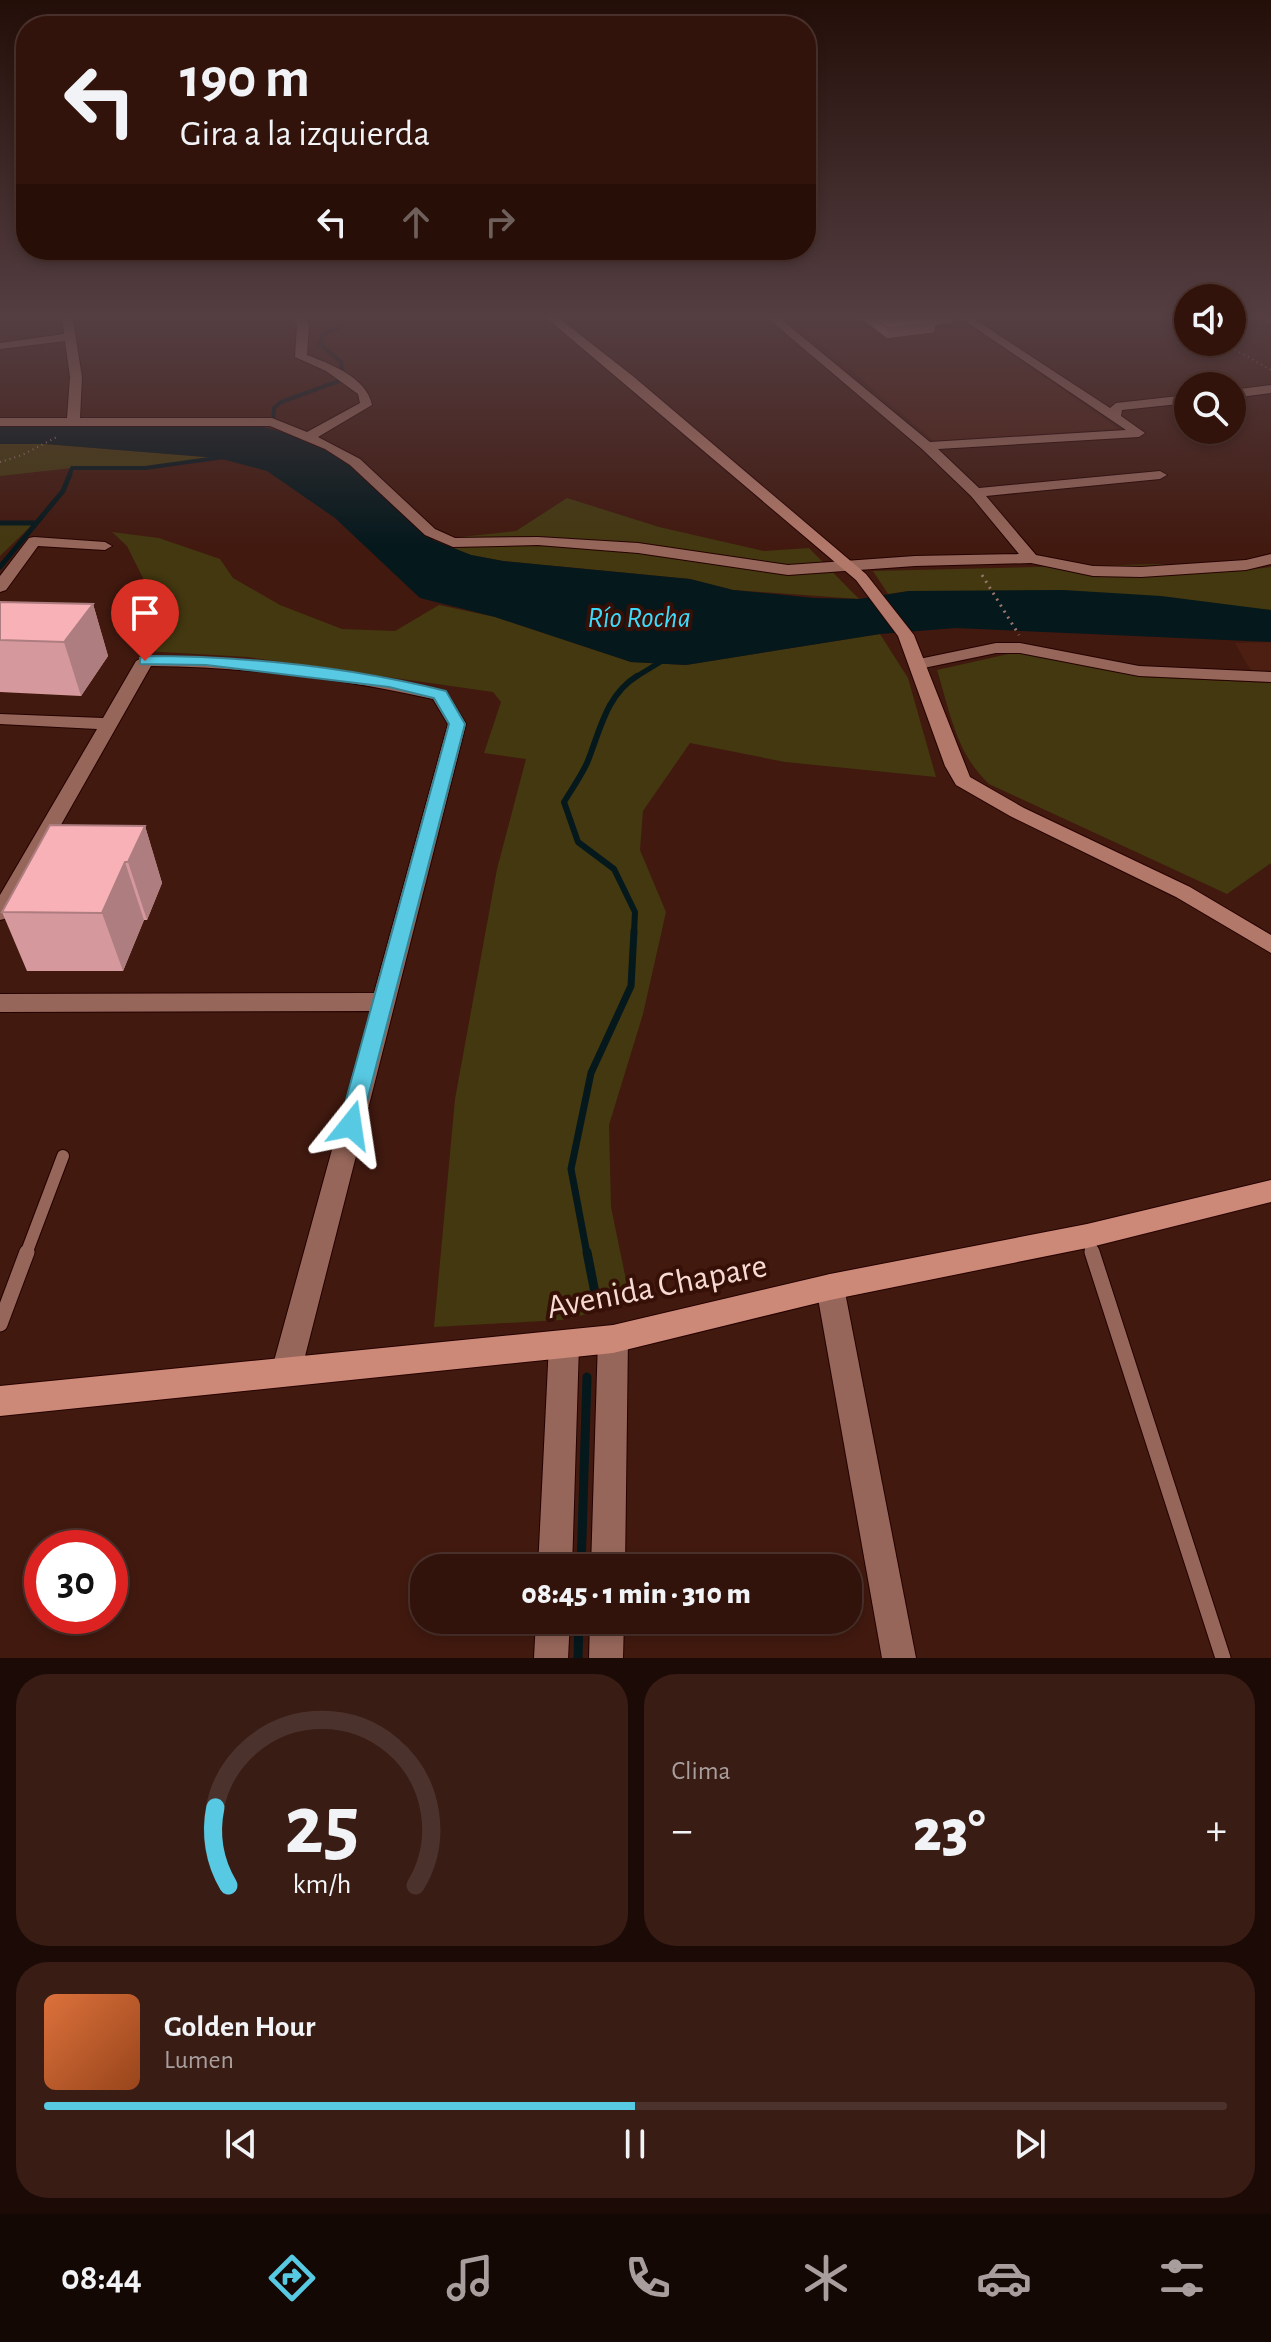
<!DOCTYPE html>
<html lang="es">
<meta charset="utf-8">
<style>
:root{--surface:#31130b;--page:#391c14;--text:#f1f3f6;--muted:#a89e9d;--line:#4c322c;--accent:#57c9e2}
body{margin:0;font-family:"Alegreya Sans",sans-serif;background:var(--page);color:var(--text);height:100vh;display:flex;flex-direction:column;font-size:30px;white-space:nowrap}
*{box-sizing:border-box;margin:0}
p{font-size:26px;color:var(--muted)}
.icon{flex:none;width:44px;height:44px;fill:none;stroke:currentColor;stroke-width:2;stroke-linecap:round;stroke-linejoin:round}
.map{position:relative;height:1658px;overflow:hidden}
.panel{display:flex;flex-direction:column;gap:16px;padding:16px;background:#1b0a06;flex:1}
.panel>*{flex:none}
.guide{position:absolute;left:16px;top:16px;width:800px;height:244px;border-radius:32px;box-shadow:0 4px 12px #0003,0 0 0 2px var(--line);background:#31130b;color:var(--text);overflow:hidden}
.controls{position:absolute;left:1174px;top:284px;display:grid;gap:16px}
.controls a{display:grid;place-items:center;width:72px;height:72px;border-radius:50%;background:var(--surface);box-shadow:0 4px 12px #0003,0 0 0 2px var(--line);font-size:40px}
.speed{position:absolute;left:24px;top:1530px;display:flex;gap:16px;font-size:40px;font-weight:700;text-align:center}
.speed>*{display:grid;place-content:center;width:104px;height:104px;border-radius:50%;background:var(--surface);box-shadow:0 4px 12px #0003,0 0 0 2px var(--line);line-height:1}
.speed .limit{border:12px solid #d22;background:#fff;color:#111}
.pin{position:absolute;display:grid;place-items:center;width:68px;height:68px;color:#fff;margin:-82px -34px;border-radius:50% 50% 50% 0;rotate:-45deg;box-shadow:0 0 8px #0007}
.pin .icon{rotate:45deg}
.me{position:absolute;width:88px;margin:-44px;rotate:15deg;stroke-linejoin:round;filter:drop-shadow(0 0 6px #0008)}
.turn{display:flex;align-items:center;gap:28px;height:168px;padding:0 32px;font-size:36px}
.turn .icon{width:104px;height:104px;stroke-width:2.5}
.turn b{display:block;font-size:56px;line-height:68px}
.lanes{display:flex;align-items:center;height:76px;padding:0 32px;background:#0003;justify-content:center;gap:40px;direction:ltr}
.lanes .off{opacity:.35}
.big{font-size:60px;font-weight:800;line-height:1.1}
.panel .tile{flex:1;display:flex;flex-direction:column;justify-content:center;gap:12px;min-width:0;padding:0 28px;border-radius:32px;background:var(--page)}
.panel .dial{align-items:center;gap:0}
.dial svg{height:208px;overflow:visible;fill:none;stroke:var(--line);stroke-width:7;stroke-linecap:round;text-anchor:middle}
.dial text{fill:var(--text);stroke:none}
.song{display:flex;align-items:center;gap:24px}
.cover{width:96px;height:96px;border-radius:12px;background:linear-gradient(135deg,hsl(20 70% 55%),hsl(20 70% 35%))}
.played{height:8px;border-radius:4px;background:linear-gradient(90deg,var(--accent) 50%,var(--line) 50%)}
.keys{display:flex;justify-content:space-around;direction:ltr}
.heat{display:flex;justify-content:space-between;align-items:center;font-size:44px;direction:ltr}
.panel .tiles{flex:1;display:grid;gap:16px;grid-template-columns:1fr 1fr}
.tile:last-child{grid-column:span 2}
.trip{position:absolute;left:410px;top:1554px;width:452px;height:80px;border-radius:32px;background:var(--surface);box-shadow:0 4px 12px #0003,0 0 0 2px var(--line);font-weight:800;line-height:80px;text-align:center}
.tabs{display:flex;height:128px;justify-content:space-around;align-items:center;background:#140804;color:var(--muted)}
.tabs .icon{width:56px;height:56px}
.tabs .current{color:var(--accent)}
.tabs b{font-size:36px;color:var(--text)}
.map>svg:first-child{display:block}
.built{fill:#4d1e12}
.green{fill:#433810}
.water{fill:#05181c}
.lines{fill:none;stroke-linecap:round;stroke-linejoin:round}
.stream-far4{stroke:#05181c;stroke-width:4}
.stream-far3{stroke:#05181c;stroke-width:5}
.stream-far2{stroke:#05181c;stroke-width:6}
.stream-far1{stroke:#05181c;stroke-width:7}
.stream{stroke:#05181c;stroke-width:9}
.service-far1-casing{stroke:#250200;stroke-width:14}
.service-casing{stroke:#250200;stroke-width:17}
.minor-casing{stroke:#250200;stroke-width:2}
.secondary-casing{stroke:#250200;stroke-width:2}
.primary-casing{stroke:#250200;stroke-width:2}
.path-far1{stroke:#98756d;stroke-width:2;stroke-dasharray:1 4;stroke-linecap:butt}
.path{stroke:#98756d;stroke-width:3;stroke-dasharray:2 5;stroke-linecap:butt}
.service-far1{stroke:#96665a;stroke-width:12}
.service{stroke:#96665a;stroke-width:15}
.minor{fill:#96665a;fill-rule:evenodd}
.secondary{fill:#b27869;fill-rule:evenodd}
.primary{fill:#cd8978;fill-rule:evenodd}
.wall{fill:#d5999d}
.shaded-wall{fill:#ae7d80}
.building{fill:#f8b2b7;stroke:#ae7d80;stroke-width:2}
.route{fill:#57c9e2;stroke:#398393;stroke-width:2}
.labels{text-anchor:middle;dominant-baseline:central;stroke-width:8;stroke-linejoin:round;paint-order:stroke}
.water-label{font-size:30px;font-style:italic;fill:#3edafa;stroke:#360f06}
.near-street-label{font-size:34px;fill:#f6dad3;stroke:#360f06}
</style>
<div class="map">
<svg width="1271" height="1658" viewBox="0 0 1271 1658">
<rect width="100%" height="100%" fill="#41190f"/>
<g class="built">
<polygon points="786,315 955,315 1119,429 934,441"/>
<polygon points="1271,642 1271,693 1248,666 1235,643"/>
</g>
<g class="green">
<polygon points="0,444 45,444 218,458 145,468 72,468 0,476"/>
<polygon points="567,498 659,527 764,551 809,548 859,599 733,590 690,579 503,561 471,555 433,540 516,531"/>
<polygon points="0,523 34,523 0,556"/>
<polygon points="112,532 159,538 220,559 233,578 280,605 342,629 395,631 439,605 495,617 631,662 686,665 880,634 908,678 936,777 785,762 690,743 643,811 640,850 666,912 643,1014 609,1125 611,1207 631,1304 561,1320 434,1327 455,1099 497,869 526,759 484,753 501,702 493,692 247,657 144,651 160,612 127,546"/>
<polygon points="1160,564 1231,572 1271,567 1271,610 961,593 909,591 888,594 873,571"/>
<path d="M1017 652 1143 677 1271 683V863L1227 894 989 784C956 753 950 712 937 670Z"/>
</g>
<polygon class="water" points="79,425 260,426 293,435 334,452 433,540 471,555 503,561 690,579 733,590 814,598 859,599 909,591 1063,590 1161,596 1271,610 1271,642 956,628 880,634 686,665 631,662 495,617 420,598 335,518 267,471 218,458 45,444 0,444 0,427"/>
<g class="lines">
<g class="stream-far4">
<polyline points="339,315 339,327 323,335 320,344 341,362 343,375"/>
<polyline points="273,423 274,408 281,402 339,381"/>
<polyline points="69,476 72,468 145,468 224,457"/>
</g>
<g class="stream-far3">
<polyline points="0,523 34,523"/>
<polyline points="0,567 63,491 70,474"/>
<polyline points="634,678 662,661"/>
</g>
<path class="stream-far2" d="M634 933 635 912 614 869 578 842 564 802C572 789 581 776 587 763 600 731 606 695 637 676"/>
<polyline class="stream-far1" points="587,1254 571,1169 591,1073 631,986 634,931"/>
<g class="stream">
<polyline points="587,1252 596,1298"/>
<polyline points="581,1568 587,1377"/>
<polyline points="578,1658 579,1620"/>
</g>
<g class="service-far1-casing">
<g id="service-far1">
<polyline points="1087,1236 1093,1254"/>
<polyline points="26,1254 63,1156"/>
</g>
</g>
<g class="service-casing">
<g id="service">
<polyline points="1092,1252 1223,1658"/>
<polyline points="0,1324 27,1252"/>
</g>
</g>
<g class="minor-casing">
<g id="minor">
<path d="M62 315H72L82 377 80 418H272L307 432 360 403 358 394 326 371 295 357 297 325 289 315H300L309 324 307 355C331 364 367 378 372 405L318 437 360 459 435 529 455 538 538 537 638 543 788 565 915 556 1019 554 971 496 922 449 764 315H776L930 442 1126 430 956 315H968L1110 408 1116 403 1188 395V403L1122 410 1121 416 1145 433 1139 437 938 449 979 488 1160 471 1167 475 1160 479 986 496 1036 555 1093 566 1141 567 1246 560 1271 554V564L1246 570 1141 577 1093 576 1031 563 915 566 788 575 638 553 538 545 453 547 425 535 350 465 325 449 270 426H0V418H67L70 377 65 341 0 349V343L64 334Z"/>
<polygon points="1271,315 1271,324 1257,316 1257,315"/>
<polygon points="1271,385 1271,393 1232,398 1232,390"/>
<polygon points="34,537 105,542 112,546 105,550 38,546 6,590 0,592 0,576 29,538"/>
<polygon points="996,643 1020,643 1139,666 1271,672 1271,682 1139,676 1020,653 996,653 919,669 910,664 919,659"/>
<path d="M145 656C247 657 347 667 446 691L466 724 301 1372 296 1382 286 1386 276 1382 271 1372 370 1011 0 1012V994L374 993 448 724 433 699C340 678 246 667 151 666L11 913 8 918 0 920V895L97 729 0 724V714L103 718 136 661Z"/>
<polygon points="830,1274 840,1278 844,1287 916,1658 882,1658 816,1287 820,1278"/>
<polygon points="613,1325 623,1329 628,1339 625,1568 591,1568 598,1339 603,1329"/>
<polygon points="564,1330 574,1334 579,1344 572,1568 538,1568 549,1344 554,1334"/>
<polygon points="536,1620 570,1620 568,1658 534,1658"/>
<polygon points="590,1620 624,1620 623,1658 589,1658"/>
</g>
</g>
<g class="secondary-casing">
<polygon id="secondary" points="543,315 555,315 634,377 866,574 914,635 970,777 1024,808 1190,887 1271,935 1271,953 1176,897 1010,816 956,785 945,766 898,636 856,580"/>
</g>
<g class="primary-casing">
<polygon id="primary" points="1271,1180 1271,1202 1087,1248 830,1300 613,1353 0,1416 0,1386 613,1325 830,1274 1087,1224"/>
</g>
<g class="path-far1">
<polyline points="1174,315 1188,323"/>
<polyline points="1222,342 1271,370"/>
<polyline points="0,462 22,455 57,437"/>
</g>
<polyline class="path" points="982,575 1019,635"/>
<use href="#service-far1" class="service-far1"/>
<use href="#service" class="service"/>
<use href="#minor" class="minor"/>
<use href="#secondary" class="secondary"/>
<use href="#primary" class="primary"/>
</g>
<g class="wall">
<polygon points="857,315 954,315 953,322 935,325 934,332 887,338"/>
<polygon points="0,602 93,604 108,656 81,696 0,692"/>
<polygon points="145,826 162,883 147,920 144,920 123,971 27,971 2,912"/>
</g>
<g class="shaded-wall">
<polygon points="932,315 954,315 953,322 935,325 934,332 887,338 888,328"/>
<polygon points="93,604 108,656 81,696 64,642"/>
<polygon points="145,826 162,883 147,920 128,862"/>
<polygon points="125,862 144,920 123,971 102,913"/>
</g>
<g class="building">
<polygon points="871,315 932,315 927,316 936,322 888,328"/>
<polygon points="0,602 93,604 64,642 0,640"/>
<polygon points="50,825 145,826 128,862 125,862 102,913 2,912"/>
</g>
<linearGradient id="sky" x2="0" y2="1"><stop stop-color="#240e08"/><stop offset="0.58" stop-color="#543e42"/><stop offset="1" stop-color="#543e42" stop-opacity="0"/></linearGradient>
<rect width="1271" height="547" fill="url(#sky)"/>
<path class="route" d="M145 656C245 656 349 667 446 691L465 724 359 1132 351 1135 343 1132 339 1125 449 724 434 698 389 687 206 665 140 664V658Z"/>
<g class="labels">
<g class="water-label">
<text x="639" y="618">Río Rocha</text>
</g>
<g class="near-street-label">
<text transform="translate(657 1287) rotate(-11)">Avenida Chapare</text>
</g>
</g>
</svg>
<div class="controls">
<a><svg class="icon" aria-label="sound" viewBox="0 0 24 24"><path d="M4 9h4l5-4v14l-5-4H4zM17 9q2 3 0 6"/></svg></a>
<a><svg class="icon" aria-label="search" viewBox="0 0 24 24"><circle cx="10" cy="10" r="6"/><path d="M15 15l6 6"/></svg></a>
</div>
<div class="speed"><div class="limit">30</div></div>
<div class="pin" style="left:145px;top:661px;background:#d93025"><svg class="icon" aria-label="arrive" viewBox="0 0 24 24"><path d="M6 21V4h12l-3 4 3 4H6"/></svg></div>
<svg class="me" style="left:351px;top:1125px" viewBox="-20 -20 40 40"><path d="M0-17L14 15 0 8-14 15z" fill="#57c9e2" stroke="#fff" stroke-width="4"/></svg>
<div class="trip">08:45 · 1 min · 310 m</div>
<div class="guide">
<div class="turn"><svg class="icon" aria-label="left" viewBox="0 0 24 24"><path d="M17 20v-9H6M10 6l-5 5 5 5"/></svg><div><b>190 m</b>Gira a la izquierda</div></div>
<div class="lanes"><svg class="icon" aria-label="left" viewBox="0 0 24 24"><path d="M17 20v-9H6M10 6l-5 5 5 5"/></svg><svg class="icon off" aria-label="ahead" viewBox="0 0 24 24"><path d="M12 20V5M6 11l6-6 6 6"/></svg><svg class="icon off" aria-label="right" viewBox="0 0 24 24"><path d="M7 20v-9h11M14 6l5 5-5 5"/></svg></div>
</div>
</div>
<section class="panel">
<div class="tiles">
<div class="tile dial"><svg viewBox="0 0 100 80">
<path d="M14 69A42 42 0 1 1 86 69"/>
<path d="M14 69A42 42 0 0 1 9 39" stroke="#57c9e2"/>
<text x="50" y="56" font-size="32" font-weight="700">25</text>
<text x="50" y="72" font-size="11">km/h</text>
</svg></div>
<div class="tile"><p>Clima</p>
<div class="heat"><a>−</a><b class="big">23°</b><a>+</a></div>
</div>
<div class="tile">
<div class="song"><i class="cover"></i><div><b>Golden Hour</b><p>Lumen</p></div></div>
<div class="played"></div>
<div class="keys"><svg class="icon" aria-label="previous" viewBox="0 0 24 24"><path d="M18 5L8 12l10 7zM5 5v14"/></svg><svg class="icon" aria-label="pause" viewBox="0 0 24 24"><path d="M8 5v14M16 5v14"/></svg><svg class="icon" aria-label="next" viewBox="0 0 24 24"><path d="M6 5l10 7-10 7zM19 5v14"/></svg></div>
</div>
</div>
</section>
<nav class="tabs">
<b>08:44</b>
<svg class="icon current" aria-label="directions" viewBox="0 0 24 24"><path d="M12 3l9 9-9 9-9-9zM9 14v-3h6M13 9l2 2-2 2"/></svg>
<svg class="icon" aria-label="music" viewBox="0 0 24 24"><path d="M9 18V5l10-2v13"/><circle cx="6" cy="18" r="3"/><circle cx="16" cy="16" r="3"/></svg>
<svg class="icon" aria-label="phone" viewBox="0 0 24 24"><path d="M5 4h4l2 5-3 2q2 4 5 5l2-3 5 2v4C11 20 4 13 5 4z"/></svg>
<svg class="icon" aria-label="climate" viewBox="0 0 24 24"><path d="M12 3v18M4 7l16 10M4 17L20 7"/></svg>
<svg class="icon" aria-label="car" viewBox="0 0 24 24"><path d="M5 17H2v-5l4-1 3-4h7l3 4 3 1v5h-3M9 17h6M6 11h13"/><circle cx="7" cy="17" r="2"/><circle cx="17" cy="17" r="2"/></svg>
<svg class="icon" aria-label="filters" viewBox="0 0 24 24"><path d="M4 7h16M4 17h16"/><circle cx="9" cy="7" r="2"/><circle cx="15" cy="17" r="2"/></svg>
</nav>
